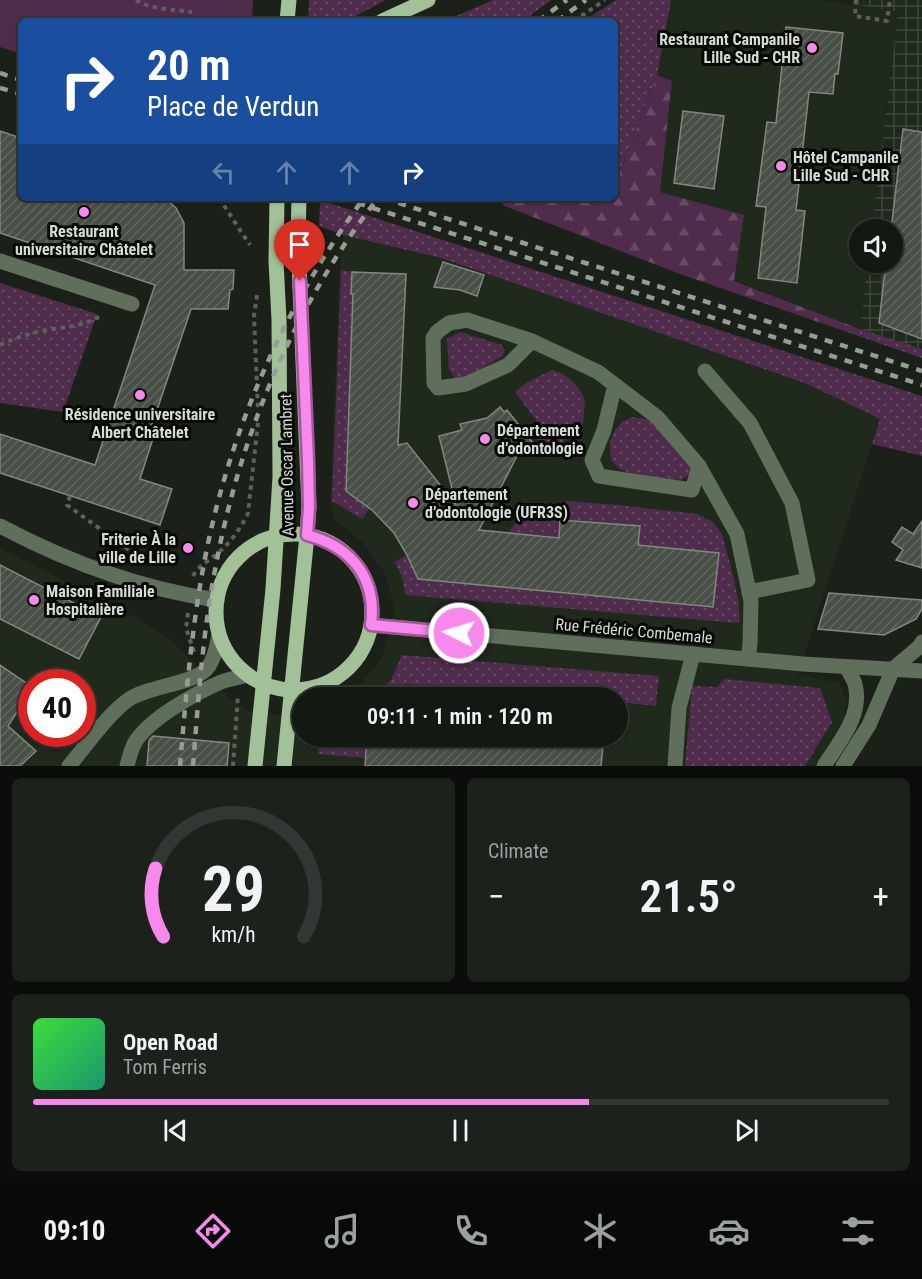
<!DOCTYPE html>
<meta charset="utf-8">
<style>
:root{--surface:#141813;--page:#1d211c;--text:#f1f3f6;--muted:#9da0a0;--line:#333733;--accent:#f788ec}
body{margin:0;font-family:"Roboto Condensed",sans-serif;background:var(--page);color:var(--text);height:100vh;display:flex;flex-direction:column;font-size:22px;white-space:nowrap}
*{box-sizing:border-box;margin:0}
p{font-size:20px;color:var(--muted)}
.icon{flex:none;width:33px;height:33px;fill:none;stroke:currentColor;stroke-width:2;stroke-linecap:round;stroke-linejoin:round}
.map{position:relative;height:766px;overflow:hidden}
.details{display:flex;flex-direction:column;gap:12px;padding:12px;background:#0b0d0a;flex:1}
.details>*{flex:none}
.hud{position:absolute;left:18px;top:18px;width:600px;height:183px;border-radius:9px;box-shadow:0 2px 4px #0004,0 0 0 2px var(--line);background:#1a4fa0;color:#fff;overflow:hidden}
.buttons{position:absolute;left:849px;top:219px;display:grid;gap:12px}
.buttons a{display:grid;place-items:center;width:54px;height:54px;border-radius:50%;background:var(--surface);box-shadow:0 2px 4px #0004,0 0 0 2px var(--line);font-size:30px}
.speed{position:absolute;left:18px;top:669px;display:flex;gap:12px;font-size:30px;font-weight:700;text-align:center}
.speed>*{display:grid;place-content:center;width:78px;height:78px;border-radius:50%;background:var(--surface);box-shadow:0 2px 4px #0004,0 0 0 2px var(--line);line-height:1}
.speed .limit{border:9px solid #d22;background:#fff;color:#111}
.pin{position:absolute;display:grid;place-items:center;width:51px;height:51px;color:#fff;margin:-62px -26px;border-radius:50% 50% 50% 0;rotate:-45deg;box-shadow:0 0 6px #0007}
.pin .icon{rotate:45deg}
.me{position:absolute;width:66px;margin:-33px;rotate:275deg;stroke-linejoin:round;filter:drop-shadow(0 0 4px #0008)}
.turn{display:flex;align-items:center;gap:21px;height:126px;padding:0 30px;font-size:27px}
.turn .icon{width:78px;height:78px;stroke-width:2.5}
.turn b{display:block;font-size:42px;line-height:51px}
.lanes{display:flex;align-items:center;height:57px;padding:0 30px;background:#0003;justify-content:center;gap:30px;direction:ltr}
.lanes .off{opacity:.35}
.big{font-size:45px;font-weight:600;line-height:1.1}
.details .widget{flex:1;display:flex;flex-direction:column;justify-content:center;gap:9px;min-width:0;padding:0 21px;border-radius:9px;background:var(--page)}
.details .dial{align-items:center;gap:0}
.dial svg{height:156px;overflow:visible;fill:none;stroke:var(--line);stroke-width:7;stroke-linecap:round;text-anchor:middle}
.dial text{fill:var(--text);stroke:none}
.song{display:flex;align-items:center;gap:18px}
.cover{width:72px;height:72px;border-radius:9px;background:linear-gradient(135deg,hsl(120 70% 55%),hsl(160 70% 35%))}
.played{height:6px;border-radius:3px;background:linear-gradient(90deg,var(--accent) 65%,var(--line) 65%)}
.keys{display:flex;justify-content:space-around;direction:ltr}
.heat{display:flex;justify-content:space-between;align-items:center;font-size:33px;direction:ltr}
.details .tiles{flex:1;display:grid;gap:12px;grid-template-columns:1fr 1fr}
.widget:last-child{grid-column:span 2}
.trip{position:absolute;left:292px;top:687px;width:336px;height:60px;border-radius:30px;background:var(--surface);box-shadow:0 2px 4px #0004,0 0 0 2px var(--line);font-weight:600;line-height:60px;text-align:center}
.dock{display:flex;height:96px;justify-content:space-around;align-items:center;background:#080a08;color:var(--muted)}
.dock .icon{width:42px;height:42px}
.dock .current{color:var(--accent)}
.dock b{font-size:27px;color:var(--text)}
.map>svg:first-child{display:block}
.built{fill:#1f291c;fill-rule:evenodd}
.industrial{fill:url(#industrial-grid)}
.grass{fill:url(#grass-dots)}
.forest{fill:url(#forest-firs)}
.park{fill:#4f2c4c}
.building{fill:url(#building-hatch);stroke:#81887f;stroke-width:1.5}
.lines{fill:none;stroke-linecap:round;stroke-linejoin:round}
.path{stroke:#5d615b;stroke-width:4;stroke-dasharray:4.5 4.5;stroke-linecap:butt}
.minor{stroke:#606f5b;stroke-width:15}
.major{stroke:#a3c198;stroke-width:15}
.rail{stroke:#989c96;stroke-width:4.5;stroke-dasharray:8 8;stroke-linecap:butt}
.route-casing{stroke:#a15899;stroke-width:15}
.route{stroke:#f788ec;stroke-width:10}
.poi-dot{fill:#f788ec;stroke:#070906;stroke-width:2}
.labels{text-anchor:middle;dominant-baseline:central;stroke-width:6;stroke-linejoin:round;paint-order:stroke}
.poi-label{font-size:16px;font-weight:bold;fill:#d7dbd6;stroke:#070906;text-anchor:start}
.street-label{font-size:16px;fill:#d7dbd6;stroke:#070906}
</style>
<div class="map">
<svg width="922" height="766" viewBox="0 0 922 766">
<defs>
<pattern id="industrial-grid" width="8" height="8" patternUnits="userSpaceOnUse" patternTransform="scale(1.5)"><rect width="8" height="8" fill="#1f291c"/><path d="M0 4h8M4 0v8" fill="none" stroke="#3f473c"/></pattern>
<pattern id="grass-dots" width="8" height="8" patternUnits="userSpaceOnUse" patternTransform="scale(1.5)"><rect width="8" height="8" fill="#4f2c4c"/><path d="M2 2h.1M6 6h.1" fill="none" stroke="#684a65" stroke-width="1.8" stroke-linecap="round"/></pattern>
<pattern id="forest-firs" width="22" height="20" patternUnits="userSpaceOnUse" patternTransform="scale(1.5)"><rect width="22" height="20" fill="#4f2c4c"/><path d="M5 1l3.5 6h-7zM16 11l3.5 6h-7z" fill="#684a65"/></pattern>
<pattern id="building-hatch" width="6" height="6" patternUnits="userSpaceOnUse" patternTransform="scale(1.5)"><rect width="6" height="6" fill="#484f46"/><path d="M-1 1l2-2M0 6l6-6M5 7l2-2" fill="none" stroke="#626860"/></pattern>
</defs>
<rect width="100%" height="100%" fill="#1b2019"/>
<g class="built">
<polygon points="671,0 822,0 898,12 872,229 860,230 860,262 868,263 860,329 734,280 743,215 660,192 672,81 657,75"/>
<path d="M343 235 441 258 805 383 880 419 798 675 840 683 847 702 843 726 818 766H0V548L124 611 170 639 229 697 247 711 295 717 303 714V736H618V698L337 697 359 686 382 658 395 610 385 574 362 541 334 520 330 500 340 269ZM32 682H82V734H32Z"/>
</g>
<polygon class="industrial" points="853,0 922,0 922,349 860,329 868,263 892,262 892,230 872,229 898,12 852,4"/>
<g class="grass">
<polygon points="309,0 386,0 346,21 308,21"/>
<polygon points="493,0 551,0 523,21 445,21"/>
<polygon points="616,0 671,0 657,75 619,174 615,173 615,21 584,21"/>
<polygon points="320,200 922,396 922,456 872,444 880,419 805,383 441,258 343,235 319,226"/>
<polygon points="341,270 356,272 352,276 351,294 353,294 370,508 362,519 332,501"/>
<polygon points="0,283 97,314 63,412 0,403"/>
<polygon points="860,329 922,349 922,358 844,331"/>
<polygon points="460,332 502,345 505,350 502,356 471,376 455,378 449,370 447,339"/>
<path d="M552 370C561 373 566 375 573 382 588 397 585 404 583 424L549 455 535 436 541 427 515 392 526 383Z"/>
<polygon points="632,417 648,419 667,438 691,466 689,475 681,480 638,476 620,469 612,461 610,453 610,441 615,430 622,422"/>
<path d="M566 501 618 505 697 514 713 522 722 534 734 579 739 605 740 621 738 623 405 595 403 579 395 562 407 555 418 579 713 607 719 553 638 545 640 526 560 520 559 538 508 533C527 507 536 508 566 501Z"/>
<polygon points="402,655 659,676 656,706 618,702 618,698 563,697 405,684 404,697 376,697 391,680"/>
<polygon points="725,679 820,688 832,722 805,766 685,766 692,686 717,687"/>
<polygon points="319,737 367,737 365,758 318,754"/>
</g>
<polygon class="forest" points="657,75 672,81 660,192 744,215 734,281 860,329 844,331 680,274 502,205 506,198 615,198 615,173 619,174"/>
<polygon class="park" points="0,0 253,0 252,21 21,21 21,54 0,47"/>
<g class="building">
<polygon points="786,27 843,33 838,74 835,74 833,94 809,92 796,210 805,211 797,283 758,278 766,207 756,206 767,122 776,123"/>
<polygon points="683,111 724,116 714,189 674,183"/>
<polygon points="903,129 922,132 922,339 879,323 886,262 892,262 892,230 891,230"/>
<polygon points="0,131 21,138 21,198 165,198 176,208 184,223 184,270 234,270 233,289 230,290 228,309 191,309 151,428 156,429 140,479 172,489 160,525 0,473 0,434 95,465 155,285 0,233"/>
<polygon points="443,262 484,275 477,296 460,290 434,287"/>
<polygon points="352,272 406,274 398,445 407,443 456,505 439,436 462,430 460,424 487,418 500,407 504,412 507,410 533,443 517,456 479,530 559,538 560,520 640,526 638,545 719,553 713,607 418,579 407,555 394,533 373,511 346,491 353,294 351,294"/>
<polygon points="922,521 922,568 896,560 903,550 892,542 902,527 913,534"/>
<polygon points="0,565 101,617 79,659 0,619"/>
<polygon points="829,593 922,600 922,609 916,619 884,635 818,629"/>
<polygon points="0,665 32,687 32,689 8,726 36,751 20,766 0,766"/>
<polygon points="153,736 229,743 227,766 147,766 149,740"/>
<polygon points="367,736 604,736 601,766 365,766"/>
</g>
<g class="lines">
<g class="path">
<path d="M136 0C152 10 174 9 192 12"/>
<polyline points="856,0 855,16 887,21 890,0"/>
<polyline points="574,21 605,0"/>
<polyline points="219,198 250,245"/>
<polyline points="257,295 254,316 258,410"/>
<path d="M0 345C13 339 27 334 41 331 62 327 84 327 102 315"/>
<polyline points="70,496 67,505 143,560"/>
<path d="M193 576C199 565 209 561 218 553 231 542 241 528 248 513L258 423"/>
<polyline points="188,613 186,628 194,652"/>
<polyline points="233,766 238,695"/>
</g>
<g class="minor">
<polyline points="0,261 132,304"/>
<polyline points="532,341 508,365 466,384 438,388 434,383 433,338 437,332 449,323 467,320 532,341 598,372 657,417 699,466 737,534 751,601 750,644 748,659"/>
<polyline points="705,371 750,423 792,503 808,580 749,592"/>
<polyline points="615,385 604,430 592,460 599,476 692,490 699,466"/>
<path d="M0 526C68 562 140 589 217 600"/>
<polyline points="371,625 803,664 922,671"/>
<path d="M69 766C86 746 107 715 128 700 149 685 196 685 209 666 215 657 217 645 219 635"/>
<path d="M127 766C129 758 131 751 134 744 148 719 196 693 221 682 230 679 239 677 248 675"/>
<polyline points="675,766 679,708 693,654"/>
<path d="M824 766C840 741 863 715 855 684 853 678 849 672 846 667"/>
<polyline points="843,766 869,725 893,669 919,647 922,642"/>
</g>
<g class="major">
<polyline points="287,21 289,0"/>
<polyline points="382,21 428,0"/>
<circle cx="294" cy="612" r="78"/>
<polyline points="255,766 273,589 280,477 279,320 276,261 277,198"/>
<polyline points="284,766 307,535 309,507 298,239 299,198"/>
</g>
<g class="rail">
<polyline points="538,21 567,0"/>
<polyline points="557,21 586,0"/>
<polyline points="0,73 21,80"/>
<polyline points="0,88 21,94"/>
<polyline points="342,198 922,385"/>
<polyline points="383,198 922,371"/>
<path d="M180 766C186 695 192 623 206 553 232 424 286 304 364 198"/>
<path d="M193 766C198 704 202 642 213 581 237 442 291 310 378 198"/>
</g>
</g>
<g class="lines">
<g class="route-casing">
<path id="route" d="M300 281 308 461 309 507 307 535C352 547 377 578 371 625L459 633"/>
</g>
<use href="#route" class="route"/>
</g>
<g class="poi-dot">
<circle cx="812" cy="48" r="6"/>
<circle cx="781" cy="166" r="6"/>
<circle cx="84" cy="212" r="6"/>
<circle cx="140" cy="395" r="6"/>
<circle cx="485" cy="439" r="6"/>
<circle cx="413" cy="503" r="6"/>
<circle cx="188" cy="548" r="6"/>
<circle cx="34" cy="600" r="6"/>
</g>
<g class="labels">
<g class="poi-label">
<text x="800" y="39" text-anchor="end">Restaurant Campanile<tspan x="800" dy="18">Lille Sud - CHR</tspan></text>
<text x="793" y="157">Hôtel Campanile<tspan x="793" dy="18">Lille Sud - CHR</tspan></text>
<text x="84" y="231" text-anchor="middle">Restaurant<tspan x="84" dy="18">universitaire Châtelet</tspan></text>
<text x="140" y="414" text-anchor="middle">Résidence universitaire<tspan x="140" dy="18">Albert Châtelet</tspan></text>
<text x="497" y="430">Département<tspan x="497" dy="18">d’odontologie</tspan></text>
<text x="425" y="494">Département<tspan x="425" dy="18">d’odontologie (UFR3S)</tspan></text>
<text x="176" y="539" text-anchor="end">Friterie À la<tspan x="176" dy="18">ville de Lille</tspan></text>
<text x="46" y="591">Maison Familiale<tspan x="46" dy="18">Hospitalière</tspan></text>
</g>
<g class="street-label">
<text transform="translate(287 465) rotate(-91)">Avenue Oscar Lambret</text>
<text transform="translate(634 631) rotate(5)">Rue Frédéric Combemale</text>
</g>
</g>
</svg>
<div class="buttons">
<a><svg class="icon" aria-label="sound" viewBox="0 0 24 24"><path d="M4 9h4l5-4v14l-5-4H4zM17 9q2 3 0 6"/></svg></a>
</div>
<div class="speed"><div class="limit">40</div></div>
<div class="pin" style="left:300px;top:281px;background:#d93025"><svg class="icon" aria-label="arrive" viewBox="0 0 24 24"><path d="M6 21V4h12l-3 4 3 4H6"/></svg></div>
<svg class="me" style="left:459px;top:633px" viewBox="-20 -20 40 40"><circle r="17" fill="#f788ec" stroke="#fff" stroke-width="3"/><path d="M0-11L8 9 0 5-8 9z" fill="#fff"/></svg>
<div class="trip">09:11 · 1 min · 120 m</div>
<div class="hud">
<div class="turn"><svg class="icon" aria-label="right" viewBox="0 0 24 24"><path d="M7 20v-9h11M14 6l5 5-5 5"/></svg><div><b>20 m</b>Place de Verdun</div></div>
<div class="lanes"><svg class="icon off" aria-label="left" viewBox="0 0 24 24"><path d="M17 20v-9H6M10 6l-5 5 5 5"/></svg><svg class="icon off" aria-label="ahead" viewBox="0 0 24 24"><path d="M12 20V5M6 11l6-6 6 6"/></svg><svg class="icon off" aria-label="ahead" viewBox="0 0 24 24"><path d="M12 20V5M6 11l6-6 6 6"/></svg><svg class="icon" aria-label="right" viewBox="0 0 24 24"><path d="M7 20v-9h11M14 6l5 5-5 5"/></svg></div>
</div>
</div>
<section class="details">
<div class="tiles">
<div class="widget dial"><svg viewBox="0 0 100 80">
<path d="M14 69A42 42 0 1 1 86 69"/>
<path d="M14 69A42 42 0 0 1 10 34" stroke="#f788ec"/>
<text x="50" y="56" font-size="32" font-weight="700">29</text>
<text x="50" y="72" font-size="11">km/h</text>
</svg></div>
<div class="widget"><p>Climate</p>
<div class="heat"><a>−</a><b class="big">21.5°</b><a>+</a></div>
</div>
<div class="widget">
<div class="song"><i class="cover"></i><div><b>Open Road</b><p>Tom Ferris</p></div></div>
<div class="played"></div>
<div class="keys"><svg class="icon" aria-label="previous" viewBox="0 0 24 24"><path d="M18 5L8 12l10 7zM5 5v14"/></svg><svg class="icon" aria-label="pause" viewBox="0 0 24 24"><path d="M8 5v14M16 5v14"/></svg><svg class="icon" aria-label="next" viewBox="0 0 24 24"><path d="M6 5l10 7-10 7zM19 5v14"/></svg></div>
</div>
</div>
</section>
<nav class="dock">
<b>09:10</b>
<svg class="icon current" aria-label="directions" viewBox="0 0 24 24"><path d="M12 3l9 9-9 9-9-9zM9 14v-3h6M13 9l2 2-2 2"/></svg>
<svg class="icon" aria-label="music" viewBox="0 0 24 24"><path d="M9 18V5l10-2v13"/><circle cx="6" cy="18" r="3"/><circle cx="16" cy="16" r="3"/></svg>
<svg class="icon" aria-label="phone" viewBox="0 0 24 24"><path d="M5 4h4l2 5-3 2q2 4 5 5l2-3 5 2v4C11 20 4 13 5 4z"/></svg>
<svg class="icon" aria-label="climate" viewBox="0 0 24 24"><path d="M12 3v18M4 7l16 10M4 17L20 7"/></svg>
<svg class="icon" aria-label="car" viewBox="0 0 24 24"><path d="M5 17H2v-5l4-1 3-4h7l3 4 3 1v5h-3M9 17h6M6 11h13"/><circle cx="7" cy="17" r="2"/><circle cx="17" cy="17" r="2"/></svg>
<svg class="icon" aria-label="filters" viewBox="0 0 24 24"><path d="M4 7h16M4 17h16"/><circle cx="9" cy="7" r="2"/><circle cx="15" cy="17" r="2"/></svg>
</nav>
